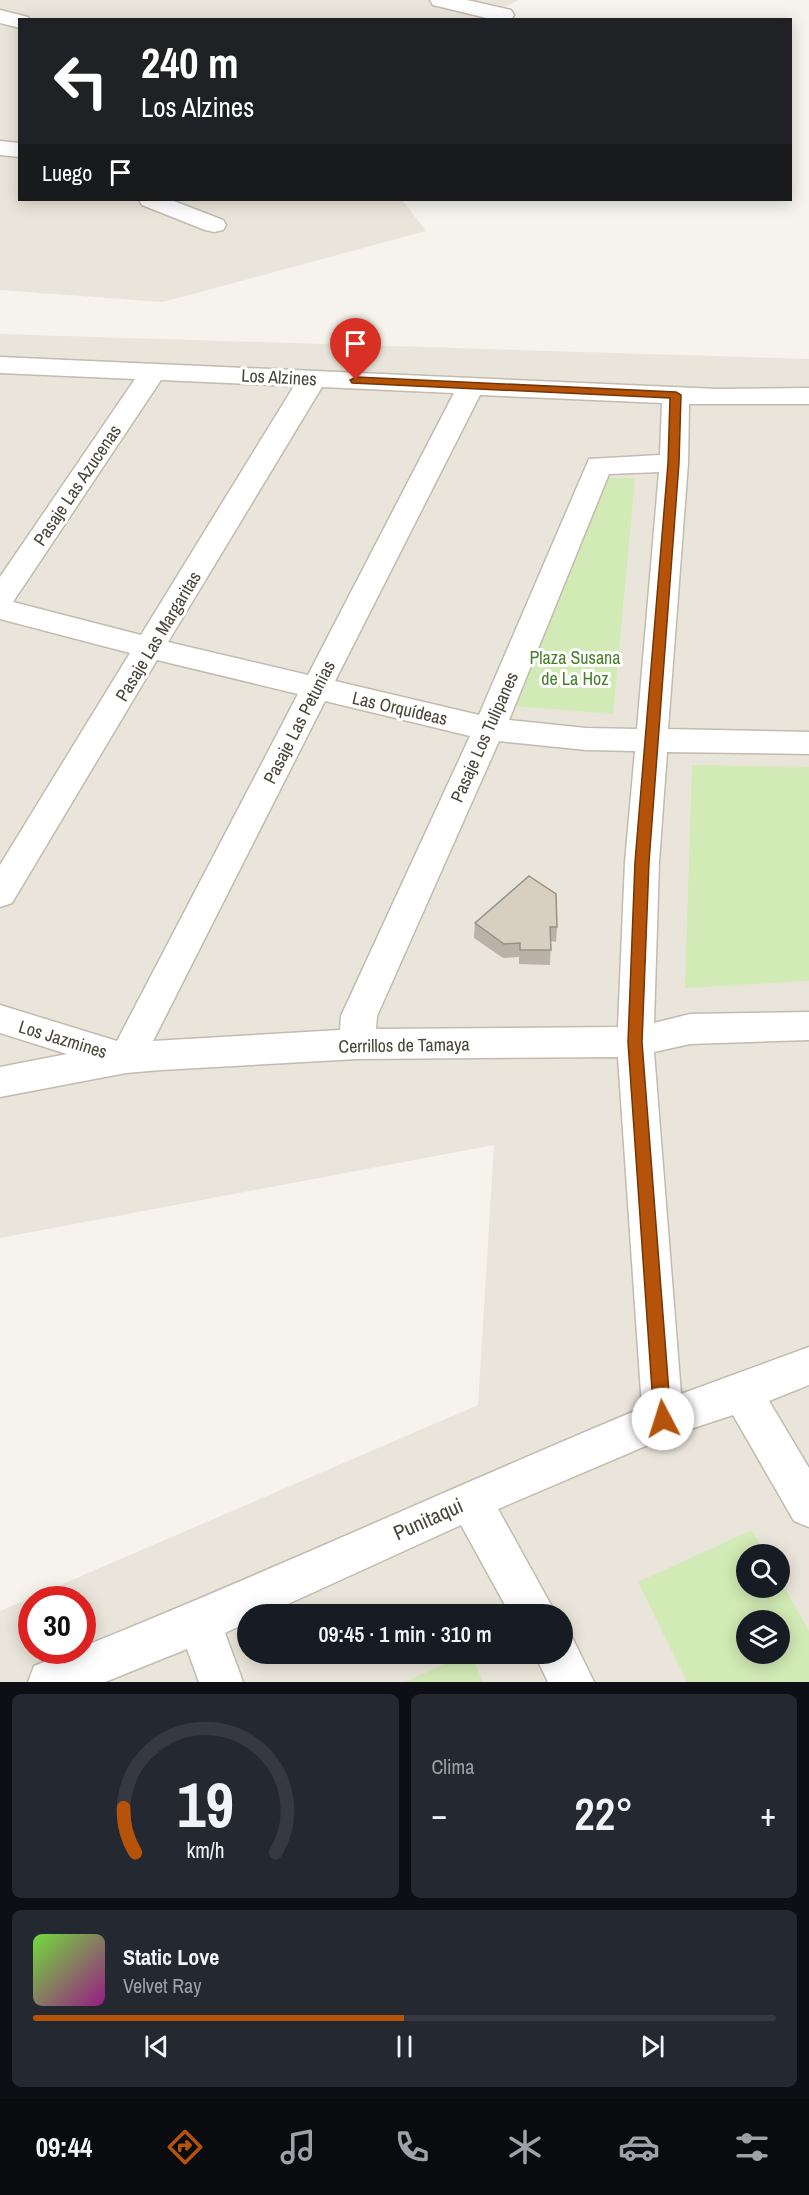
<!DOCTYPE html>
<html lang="es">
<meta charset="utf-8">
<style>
:root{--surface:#171b24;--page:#242831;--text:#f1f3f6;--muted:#9ea1a6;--line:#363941;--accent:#b45309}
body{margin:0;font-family:"Archivo Narrow",sans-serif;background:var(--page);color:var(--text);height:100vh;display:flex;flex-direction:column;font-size:22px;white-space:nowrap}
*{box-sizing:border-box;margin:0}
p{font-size:20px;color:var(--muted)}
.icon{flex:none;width:33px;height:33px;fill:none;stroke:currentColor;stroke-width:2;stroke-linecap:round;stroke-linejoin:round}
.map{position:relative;height:1682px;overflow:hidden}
.details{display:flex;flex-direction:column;gap:12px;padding:12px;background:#0d0f14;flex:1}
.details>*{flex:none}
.banner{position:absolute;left:18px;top:18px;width:774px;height:183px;border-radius:0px;box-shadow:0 3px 15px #0003;background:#202124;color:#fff;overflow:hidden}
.fabs{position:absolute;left:736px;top:1544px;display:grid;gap:12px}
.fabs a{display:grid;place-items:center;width:54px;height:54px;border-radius:50%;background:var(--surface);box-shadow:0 3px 15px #0003;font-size:30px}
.speed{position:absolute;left:18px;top:1586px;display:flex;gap:12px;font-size:30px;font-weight:700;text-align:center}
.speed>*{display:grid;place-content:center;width:78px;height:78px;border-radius:50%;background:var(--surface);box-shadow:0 3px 15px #0003;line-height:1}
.speed .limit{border:9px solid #d22;background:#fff;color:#111}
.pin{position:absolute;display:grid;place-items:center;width:51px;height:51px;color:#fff;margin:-62px -26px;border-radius:50% 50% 50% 0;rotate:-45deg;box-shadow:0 0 6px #0007}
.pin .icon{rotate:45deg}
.me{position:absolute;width:66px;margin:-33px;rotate:355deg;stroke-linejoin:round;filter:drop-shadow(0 0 4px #0008)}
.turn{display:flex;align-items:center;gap:21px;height:126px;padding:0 24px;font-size:27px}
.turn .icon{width:78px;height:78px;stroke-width:2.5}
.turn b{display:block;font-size:42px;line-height:51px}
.then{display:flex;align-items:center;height:57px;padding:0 24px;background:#0003;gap:12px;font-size:22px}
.big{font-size:45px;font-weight:600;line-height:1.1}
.details .card{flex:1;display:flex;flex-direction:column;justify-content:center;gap:9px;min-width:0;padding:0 21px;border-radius:9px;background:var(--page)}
.details .dial{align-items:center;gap:0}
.dial svg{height:156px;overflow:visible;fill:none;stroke:var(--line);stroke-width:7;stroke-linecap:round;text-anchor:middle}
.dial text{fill:var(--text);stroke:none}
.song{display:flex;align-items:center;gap:18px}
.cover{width:72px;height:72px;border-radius:9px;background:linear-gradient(135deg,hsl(100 70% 55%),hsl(310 70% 35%))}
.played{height:6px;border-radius:3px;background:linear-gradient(90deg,var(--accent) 50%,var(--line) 50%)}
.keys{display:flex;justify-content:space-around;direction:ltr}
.heat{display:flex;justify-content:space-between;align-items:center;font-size:33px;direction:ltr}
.details .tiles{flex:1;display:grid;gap:12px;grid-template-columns:1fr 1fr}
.card:last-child{grid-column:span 2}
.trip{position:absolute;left:237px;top:1604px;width:336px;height:60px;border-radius:30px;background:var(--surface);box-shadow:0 3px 15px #0003;font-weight:600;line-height:60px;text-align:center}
.menu{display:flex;height:96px;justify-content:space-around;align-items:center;background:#090b0e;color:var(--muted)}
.menu .icon{width:42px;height:42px}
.menu .selected{color:var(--accent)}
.menu b{font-size:27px;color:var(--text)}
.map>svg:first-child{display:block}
.residential{fill:#eae5da;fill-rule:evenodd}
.green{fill:#d2eab5;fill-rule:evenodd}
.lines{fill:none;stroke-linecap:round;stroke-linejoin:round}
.minor-casing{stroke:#c2bbae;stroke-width:3}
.minor{fill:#fff;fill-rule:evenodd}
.wall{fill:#bab2a6}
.building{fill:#d8cfc1;stroke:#979187;stroke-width:1.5}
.route{fill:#b45309;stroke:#753606;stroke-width:1.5}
.labels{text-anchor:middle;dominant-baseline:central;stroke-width:6;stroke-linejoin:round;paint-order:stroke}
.street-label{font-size:18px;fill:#4b4439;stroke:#fff}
.park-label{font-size:18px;fill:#4a7f2a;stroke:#fff}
.near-street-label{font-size:21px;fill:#4b4439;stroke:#fff}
</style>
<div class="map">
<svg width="809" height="1682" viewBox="0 0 809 1682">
<rect width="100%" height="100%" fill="#f6f3ec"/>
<g class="residential">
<polygon points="0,0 518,0 482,20 20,20 20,200 402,200 426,231 163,302 0,290"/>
<path d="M0 334 809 359V1682H0V1611L478 1405 494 1145 0 1238ZM747 1554H780V1587H747ZM32 1599H82V1650H32ZM248 1614H562V1653H248ZM747 1620H780V1653H747Z"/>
</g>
<g class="green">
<polygon points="608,478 635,478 613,714 513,706"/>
<polygon points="692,765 809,767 809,981 685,988"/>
<path d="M752 1530 765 1554H747V1587H780V1580L809 1631V1682H687L638 1582ZM747 1620H780V1653H747Z"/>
<polygon points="470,1653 483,1682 404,1682"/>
</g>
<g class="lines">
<g class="minor-casing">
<g id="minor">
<polygon points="430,0 467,0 511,10 514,15 511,20 495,20 433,5"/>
<polygon points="0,10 28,17 29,20 20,20 20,28 0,23"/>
<polygon points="0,141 20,143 20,157 0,155"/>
<polygon points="139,200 171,200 223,220 226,225 223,230 214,232 205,230 142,205"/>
<path d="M0 357 718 389 809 388V404H689L688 463 668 729 809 732V754L667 752 659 862 654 1023 690 1014 809 1012V1040L690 1044 654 1052 681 1394 809 1347V1385L769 1401 809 1468V1527L794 1521 733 1415 669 1436 498 1509 556 1614H510L461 1525 266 1614H248V1622L225 1633 243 1682H199L187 1649 105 1682H28L34 1666 74 1650H82V1647C271 1571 455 1486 642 1408L618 1057 357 1059 161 1070 126 1073 0 1097V1067L67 1054 0 1033V1005L117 1041 298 694 157 660 12 903 0 907V865L130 653 0 619V577L135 379 0 373ZM161 380 294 386 141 635 13 602ZM322 387 454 393 308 675 168 642ZM480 395 662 403 660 455 589 459 479 715 335 681ZM659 472 637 729 586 728 509 720 609 474ZM325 701 470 736 341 1016 340 1030 153 1041ZM499 741 586 750 635 751 625 862 618 1027 376 1029 377 1016Z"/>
<polygon points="562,1634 572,1637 594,1682 548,1682 534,1653 562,1653"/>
</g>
</g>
<use href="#minor" class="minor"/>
</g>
<polygon class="wall" points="475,923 557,927 556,942 551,941 550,965 519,964 519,957 503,958 474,938"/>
<polygon class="building" points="529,876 556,894 557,927 550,927 551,950 520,950 520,943 504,944 475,923"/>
<polygon class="route" points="356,377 676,392 681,395 679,463 649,862 642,1042 671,1419 669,1424 663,1427 657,1424 654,1419 628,1042 635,862 668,463 670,398 352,383 350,380"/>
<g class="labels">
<g class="street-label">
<text transform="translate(279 377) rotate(3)">Los Alzines</text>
<text transform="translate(77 485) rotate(-56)">Pasaje Las Azucenas</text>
<text transform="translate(158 636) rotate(-59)">Pasaje Las Margaritas</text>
<text transform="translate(400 708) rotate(13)">Las Orquídeas</text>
<text transform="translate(299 722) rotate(-63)">Pasaje Las Petunias</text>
<text transform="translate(484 737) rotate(-66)">Pasaje Los Tulipanes</text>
<text transform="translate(63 1039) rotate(17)">Los Jazmines</text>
<text transform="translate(404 1045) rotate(-1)">Cerrillos de Tamaya</text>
</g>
<g class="park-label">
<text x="575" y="657">Plaza Susana<tspan x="575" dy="21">de La Hoz</tspan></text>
</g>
<g class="near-street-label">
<text transform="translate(428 1519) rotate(-24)">Punitaqui</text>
</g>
</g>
</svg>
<div class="fabs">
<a><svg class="icon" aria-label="search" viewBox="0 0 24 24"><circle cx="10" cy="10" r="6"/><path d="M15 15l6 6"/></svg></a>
<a><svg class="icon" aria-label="layers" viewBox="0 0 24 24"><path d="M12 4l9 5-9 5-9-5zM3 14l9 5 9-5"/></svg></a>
</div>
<div class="speed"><div class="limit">30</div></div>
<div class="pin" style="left:356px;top:380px;background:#d93025"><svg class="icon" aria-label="arrive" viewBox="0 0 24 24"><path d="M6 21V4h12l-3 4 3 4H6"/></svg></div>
<svg class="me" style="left:663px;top:1419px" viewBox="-20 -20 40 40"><circle r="19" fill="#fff"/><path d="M0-13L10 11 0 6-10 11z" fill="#b45309"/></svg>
<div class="trip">09:45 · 1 min · 310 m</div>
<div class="banner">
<div class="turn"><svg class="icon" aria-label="left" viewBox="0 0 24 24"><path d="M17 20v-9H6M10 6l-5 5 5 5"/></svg><div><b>240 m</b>Los Alzines</div></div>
<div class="then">Luego<svg class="icon" aria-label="arrive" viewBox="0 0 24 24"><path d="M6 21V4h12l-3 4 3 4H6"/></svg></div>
</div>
</div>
<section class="details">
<div class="tiles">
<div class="card dial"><svg viewBox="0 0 100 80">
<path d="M14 69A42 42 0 1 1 86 69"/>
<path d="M14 69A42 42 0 0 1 8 46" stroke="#b45309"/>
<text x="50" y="56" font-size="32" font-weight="700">19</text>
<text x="50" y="72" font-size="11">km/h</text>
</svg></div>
<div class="card"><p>Clima</p>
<div class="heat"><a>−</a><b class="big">22°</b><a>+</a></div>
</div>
<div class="card">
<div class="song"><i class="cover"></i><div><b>Static Love</b><p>Velvet Ray</p></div></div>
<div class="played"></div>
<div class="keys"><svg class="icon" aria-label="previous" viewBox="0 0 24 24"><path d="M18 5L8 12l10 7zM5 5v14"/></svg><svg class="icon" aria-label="pause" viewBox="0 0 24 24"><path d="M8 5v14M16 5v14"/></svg><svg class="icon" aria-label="next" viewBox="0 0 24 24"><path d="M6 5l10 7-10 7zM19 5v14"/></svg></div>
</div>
</div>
</section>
<nav class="menu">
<b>09:44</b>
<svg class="icon selected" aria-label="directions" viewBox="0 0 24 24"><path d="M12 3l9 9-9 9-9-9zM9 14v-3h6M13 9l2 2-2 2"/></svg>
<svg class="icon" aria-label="music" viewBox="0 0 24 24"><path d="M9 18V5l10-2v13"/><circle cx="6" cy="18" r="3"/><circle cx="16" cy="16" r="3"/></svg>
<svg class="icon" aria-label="phone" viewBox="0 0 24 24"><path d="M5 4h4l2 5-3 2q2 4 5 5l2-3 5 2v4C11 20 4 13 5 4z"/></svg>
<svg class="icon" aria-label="climate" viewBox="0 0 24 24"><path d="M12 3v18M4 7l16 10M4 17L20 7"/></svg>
<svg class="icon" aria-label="car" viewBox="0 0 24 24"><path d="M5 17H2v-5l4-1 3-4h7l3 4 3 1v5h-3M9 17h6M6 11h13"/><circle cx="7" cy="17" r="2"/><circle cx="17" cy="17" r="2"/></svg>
<svg class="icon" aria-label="filters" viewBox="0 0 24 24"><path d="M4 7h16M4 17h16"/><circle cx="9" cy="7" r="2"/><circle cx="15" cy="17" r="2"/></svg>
</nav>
